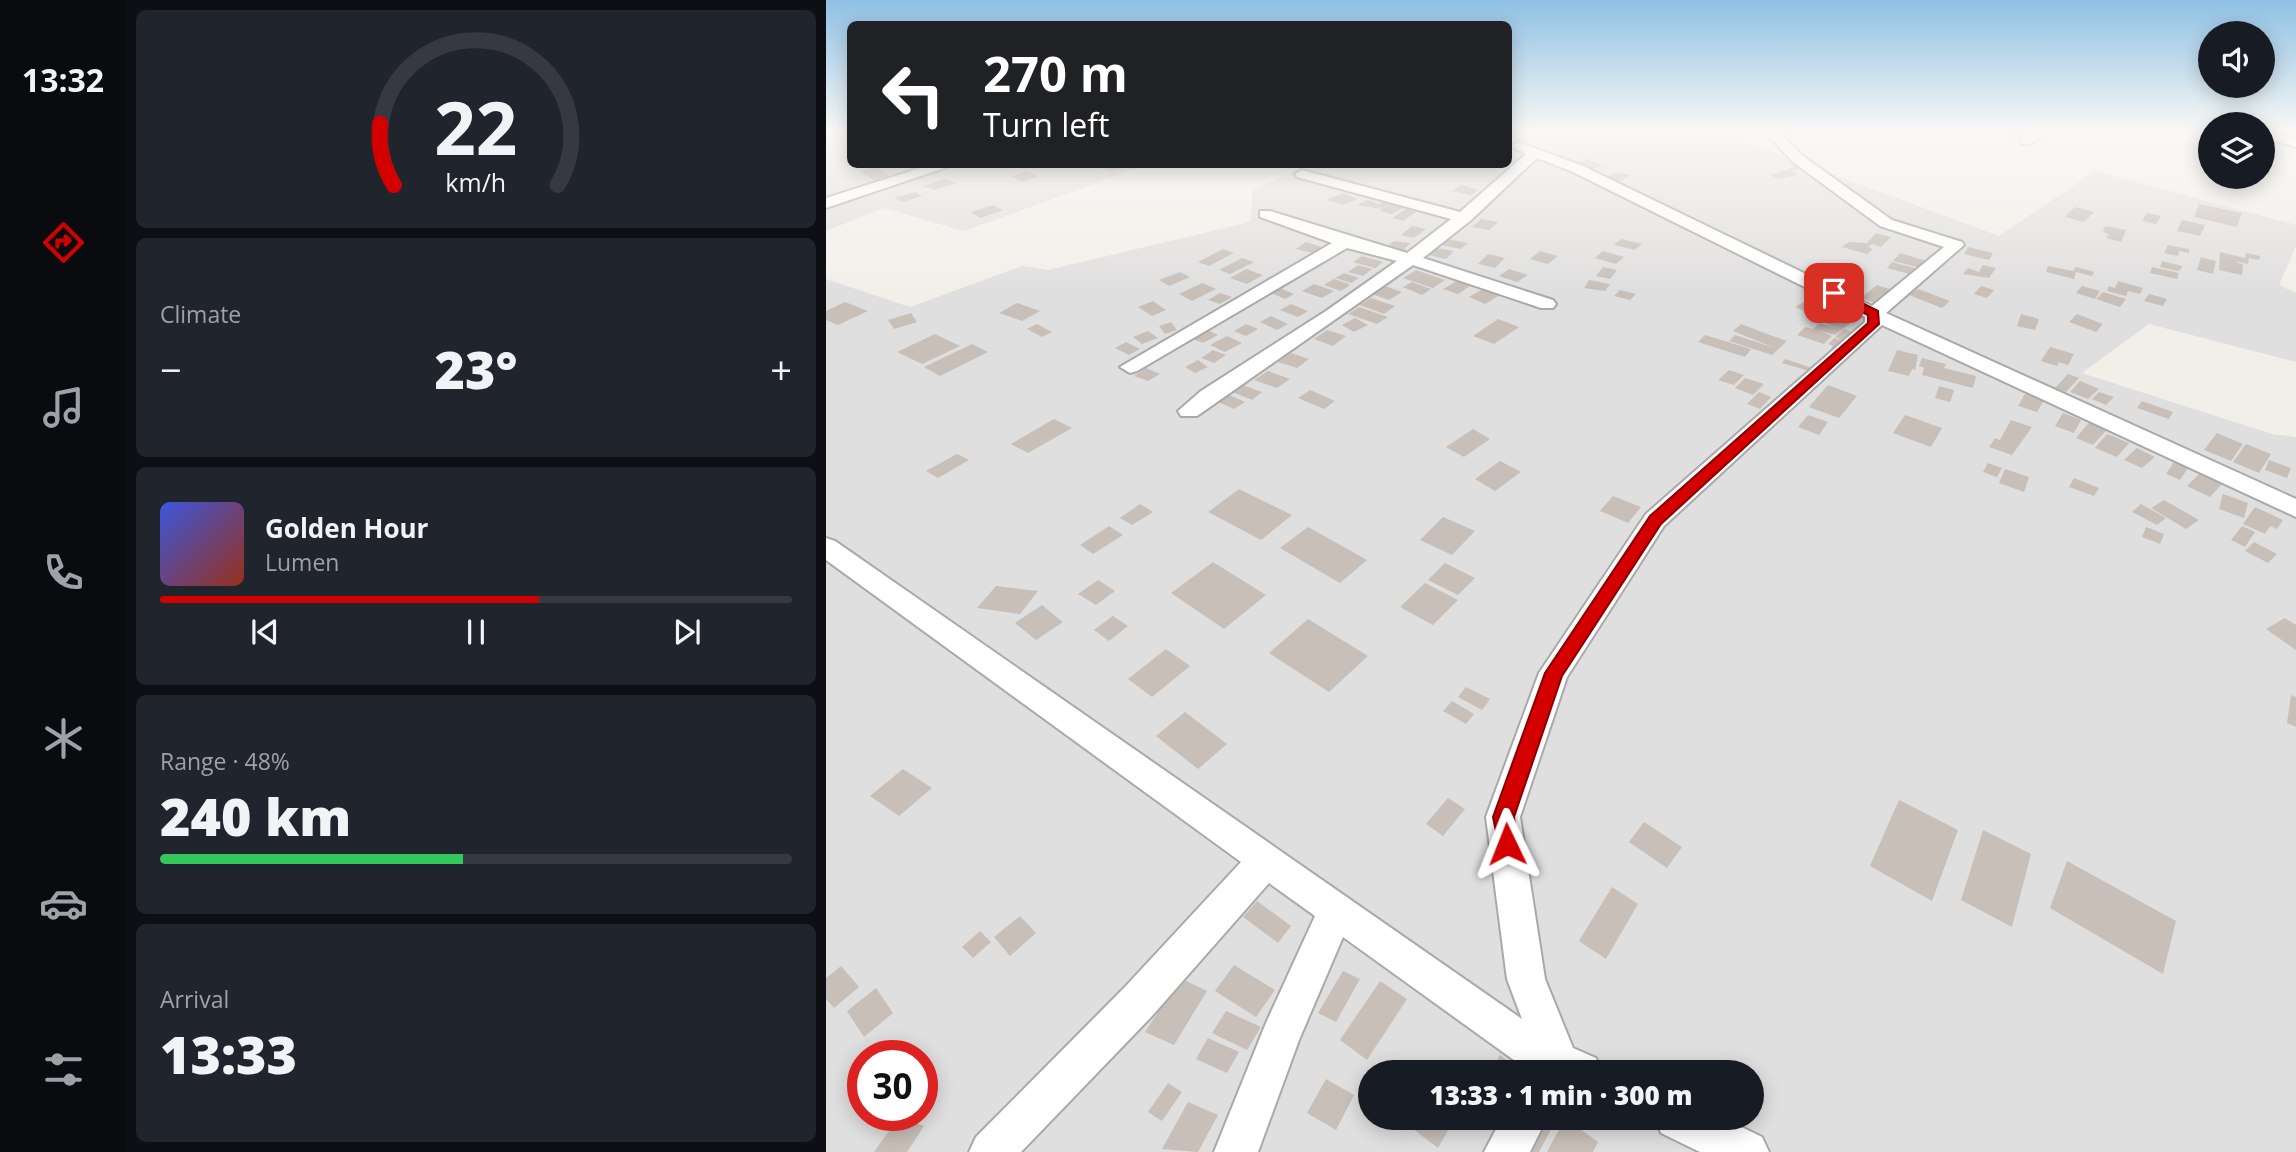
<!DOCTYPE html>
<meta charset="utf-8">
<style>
:root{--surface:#171b24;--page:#20242c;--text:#f1f3f6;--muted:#9ea1a6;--line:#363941;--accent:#d40000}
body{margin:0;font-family:"Open Sans",sans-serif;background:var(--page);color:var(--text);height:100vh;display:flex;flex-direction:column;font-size:26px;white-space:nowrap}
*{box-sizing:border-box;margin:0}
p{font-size:23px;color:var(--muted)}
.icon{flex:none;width:38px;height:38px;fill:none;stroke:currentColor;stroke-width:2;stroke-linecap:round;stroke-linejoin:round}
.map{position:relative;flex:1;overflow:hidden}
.drawer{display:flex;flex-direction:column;gap:10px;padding:10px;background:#0d0f14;width:700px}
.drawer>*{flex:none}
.top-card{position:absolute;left:21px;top:21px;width:665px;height:147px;border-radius:10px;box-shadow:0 4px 18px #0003;background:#202124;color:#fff;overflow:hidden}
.fabs{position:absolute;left:1372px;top:21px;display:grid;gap:14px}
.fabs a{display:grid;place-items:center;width:77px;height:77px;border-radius:50%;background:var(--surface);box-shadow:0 4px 18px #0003;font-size:35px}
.speed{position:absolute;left:21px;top:1040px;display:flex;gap:14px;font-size:35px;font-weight:700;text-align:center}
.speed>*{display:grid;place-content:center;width:91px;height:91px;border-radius:50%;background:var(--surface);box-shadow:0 4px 18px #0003;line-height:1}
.speed .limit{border:10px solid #d22;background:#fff;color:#111}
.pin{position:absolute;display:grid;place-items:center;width:60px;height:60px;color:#fff;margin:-30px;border-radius:14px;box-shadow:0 4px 10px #0006}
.me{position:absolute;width:77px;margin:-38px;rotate:358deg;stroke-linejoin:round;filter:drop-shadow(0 0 5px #0008)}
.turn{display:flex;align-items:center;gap:24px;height:147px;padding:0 21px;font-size:32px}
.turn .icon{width:91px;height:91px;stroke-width:2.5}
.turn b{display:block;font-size:49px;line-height:60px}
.big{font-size:52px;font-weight:800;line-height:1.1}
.drawer .card{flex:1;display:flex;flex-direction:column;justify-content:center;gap:10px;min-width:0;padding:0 24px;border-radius:10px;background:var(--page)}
.drawer .dial{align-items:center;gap:0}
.dial svg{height:182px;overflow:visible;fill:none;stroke:var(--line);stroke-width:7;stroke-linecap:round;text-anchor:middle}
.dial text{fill:var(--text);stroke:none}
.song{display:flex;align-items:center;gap:21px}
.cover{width:84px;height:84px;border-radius:10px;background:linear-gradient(135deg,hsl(230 70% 55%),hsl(10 70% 35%))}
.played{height:7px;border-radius:4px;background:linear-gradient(90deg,var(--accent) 60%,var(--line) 60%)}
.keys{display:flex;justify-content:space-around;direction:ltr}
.heat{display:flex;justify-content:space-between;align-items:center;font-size:38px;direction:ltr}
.charge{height:10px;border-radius:5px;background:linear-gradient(90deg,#34c759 48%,var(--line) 0)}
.trip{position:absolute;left:532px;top:1060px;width:406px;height:70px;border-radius:35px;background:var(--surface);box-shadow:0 4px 18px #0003;font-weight:800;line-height:70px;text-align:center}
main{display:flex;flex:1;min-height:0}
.menu{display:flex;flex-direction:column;width:126px;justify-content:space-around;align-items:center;background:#090b0e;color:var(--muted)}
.menu .icon{width:49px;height:49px}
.menu .active{color:var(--accent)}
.menu b{font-size:32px;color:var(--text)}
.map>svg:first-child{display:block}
.residential{fill:#e0dfdf;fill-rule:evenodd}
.building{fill:#c7bfb8}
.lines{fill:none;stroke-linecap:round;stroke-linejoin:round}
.minor-casing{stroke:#a9a9a9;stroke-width:4}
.minor{fill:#fff;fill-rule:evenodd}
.route{fill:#d40000;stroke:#8a0000;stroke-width:2}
</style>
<main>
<nav class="menu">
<b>13:32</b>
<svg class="icon active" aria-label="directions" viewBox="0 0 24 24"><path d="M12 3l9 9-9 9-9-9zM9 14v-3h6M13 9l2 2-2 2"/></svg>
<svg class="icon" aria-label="music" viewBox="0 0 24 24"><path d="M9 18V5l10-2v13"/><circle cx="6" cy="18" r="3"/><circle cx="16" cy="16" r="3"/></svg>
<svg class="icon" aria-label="phone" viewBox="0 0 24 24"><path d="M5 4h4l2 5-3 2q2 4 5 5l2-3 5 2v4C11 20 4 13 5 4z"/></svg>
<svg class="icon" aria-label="climate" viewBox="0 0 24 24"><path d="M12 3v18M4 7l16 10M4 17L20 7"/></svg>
<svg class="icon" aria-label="car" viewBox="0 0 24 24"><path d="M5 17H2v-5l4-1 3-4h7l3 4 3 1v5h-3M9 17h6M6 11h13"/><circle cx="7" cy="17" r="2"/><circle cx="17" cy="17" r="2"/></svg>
<svg class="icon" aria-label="filters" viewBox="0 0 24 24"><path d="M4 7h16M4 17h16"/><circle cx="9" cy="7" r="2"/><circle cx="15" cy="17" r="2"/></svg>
</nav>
<section class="drawer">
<div class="card dial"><svg viewBox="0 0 100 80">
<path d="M14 69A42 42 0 1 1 86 69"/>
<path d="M14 69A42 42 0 0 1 8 42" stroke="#d40000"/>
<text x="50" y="56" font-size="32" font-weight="700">22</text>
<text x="50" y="72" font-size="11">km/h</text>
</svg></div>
<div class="card"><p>Climate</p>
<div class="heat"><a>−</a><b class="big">23°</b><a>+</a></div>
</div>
<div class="card">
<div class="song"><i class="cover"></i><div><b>Golden Hour</b><p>Lumen</p></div></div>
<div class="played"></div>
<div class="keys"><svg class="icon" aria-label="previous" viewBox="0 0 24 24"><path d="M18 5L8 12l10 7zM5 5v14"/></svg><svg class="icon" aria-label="pause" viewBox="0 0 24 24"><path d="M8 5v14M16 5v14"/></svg><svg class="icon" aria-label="next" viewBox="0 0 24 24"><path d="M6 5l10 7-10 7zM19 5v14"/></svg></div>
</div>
<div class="card"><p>Range · 48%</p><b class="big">240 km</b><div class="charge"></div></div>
<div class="card"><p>Arrival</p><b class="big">13:33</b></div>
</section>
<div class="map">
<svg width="1470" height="1152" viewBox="0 0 1470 1152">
<rect width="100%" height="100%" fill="#f2efe9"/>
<g class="residential">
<polygon points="0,130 24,130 24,164 320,165 138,231 58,208 0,231"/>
<path d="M683 130H928L909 138 1173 236 1269 171 1470 225V246L1453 285 1470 293V362L1323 324 1256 373 1446 434 1470 437V1152H0V279L84 307 196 266 222 270 424 222 427 190 481 165 682 164ZM37 1055H96V1115H37ZM544 1073H926V1118H544Z"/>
</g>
<g class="building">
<polygon points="1182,130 1200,135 1193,139 1162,131"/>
<polygon points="761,159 777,165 764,170 749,165"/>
<polygon points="265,164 294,164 300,167 284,172"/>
<polygon points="971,166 977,169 965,170 972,175 951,179 944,175"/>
<polygon points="50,167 63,176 48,180 35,172"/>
<polygon points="201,171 212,177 196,182 186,176"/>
<polygon points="790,172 804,175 793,182 779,179"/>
<polygon points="119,179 130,183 109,190 98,186"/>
<polygon points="635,185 653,190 644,195 626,191"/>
<polygon points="89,192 96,196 77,202 69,198"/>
<polygon points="516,193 532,199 517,205 501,200"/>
<polygon points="542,200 553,204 556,202 577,208 566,214 554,211 563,205 556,209 530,205"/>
<polygon points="1373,204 1416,213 1411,227 1368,217"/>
<polygon points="167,205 177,210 154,218 145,212"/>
<polygon points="1249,207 1268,212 1258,222 1239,217"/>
<polygon points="580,209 590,212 577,221 566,218"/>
<polygon points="1321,213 1335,216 1330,224 1316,221"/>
<polygon points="655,219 672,222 663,230 646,227"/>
<polygon points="1356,220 1379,225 1374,236 1351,231"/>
<polygon points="586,226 600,229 588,238 575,235"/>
<polygon points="1279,226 1300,230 1295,242 1280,238 1283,234 1277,232"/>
<polygon points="1050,233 1065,237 1055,247 1046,244 1042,247 1047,249 1041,254 1016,247 1023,242 1041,243"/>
<polygon points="621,239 642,243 635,249 615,245"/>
<polygon points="795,239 816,244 809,250 788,245"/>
<polygon points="568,241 584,243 578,250 561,247"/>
<polygon points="480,242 496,247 487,253 470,249"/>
<polygon points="1342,245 1363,249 1363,253 1353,251 1352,256 1338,253"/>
<polygon points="1142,247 1167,253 1163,260 1138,254"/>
<polygon points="610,248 628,251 620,259 602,255"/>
<polygon points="397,249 408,253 383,266 372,262"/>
<polygon points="714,251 732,256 722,264 704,259"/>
<polygon points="777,251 798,257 790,264 769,258"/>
<polygon points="1394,252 1419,258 1420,253 1434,256 1433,260 1423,258 1422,264 1409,261 1417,265 1416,275 1393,270"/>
<polygon points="1074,253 1101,261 1095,268 1067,261"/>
<polygon points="662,254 679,258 669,268 652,264"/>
<polygon points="536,256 557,262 549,268 527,262"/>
<polygon points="1375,257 1390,261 1387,274 1371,270"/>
<polygon points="416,258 428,262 404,274 393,270"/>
<polygon points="1336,261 1356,266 1355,269 1352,271 1334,267"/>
<polygon points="1066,262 1092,269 1087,275 1061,268"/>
<polygon points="532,265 546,269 537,276 522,272"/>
<polygon points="1157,265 1170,268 1163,278 1137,274 1142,268 1153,272"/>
<polygon points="1222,266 1247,271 1250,267 1268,272 1266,276 1250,272 1248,279 1220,272"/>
<polygon points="777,267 791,270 784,279 770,276"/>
<polygon points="1326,267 1353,273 1351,279 1324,273"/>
<polygon points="420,269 437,275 421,284 404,278"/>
<polygon points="683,269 702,275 691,282 673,276"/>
<polygon points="590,270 619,280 607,288 577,278"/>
<polygon points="354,272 364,277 343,286 333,280"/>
<polygon points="518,273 533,278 525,283 509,278"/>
<polygon points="508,279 523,284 523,286 515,291 498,285"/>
<polygon points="763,280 784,284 779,291 758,288"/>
<polygon points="631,281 644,286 632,294 617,289"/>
<polygon points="1292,281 1317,288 1314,294 1302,291 1300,296 1281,291 1283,286 1289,288"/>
<polygon points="586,282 605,289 596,295 577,287"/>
<polygon points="376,283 390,289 366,301 353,294"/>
<polygon points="488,284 508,291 496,298 476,291"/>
<polygon points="1051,285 1069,291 1054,305 1035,298"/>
<polygon points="559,286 576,292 563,300 546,294"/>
<polygon points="1155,286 1168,290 1161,298 1148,294"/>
<polygon points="1256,286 1274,291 1269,299 1250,293"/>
<polygon points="452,287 468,294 459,299 443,292"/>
<polygon points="657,289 674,295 659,304 643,297"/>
<polygon points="1092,289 1124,301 1116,308 1083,295"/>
<polygon points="794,290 810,294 804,300 788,296"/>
<polygon points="1277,292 1300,299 1294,307 1270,299"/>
<polygon points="394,293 406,297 394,304 382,300"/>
<polygon points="1323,294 1341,299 1337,306 1318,301"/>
<polygon points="545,298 569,306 558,314 534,305"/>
<polygon points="327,301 340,310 326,316 312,307"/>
<polygon points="980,301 995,307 985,314 969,307"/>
<polygon points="19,302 42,311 12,325 0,320 0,311"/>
<polygon points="191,303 214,311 196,321 173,313"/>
<polygon points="465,304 482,311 472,317 454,310"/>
<polygon points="533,307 562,317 551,324 522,314"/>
<polygon points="1019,312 1032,317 1009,335 994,331 1006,336 998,344 971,335 979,327 987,329 994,323 1010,328 997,322 1002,318 1009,321"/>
<polygon points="85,313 91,322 68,329 62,320"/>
<polygon points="1195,314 1213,319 1209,330 1191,326"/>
<polygon points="1251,314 1277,324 1270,332 1243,322"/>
<polygon points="445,316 462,324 451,330 434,322"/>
<polygon points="529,318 542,325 528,332 516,325"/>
<polygon points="672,319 693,327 668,344 647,336"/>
<polygon points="345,322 351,330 339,334 333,326"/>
<polygon points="211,324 226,332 216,337 201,329"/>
<polygon points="420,324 432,329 420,336 408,331"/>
<polygon points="915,324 941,334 961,341 946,355 903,341 909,335 949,348 907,331"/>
<polygon points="377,328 392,335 377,343 362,337"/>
<polygon points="1018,329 1033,334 1015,352 1005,349 1007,346 1002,344 1008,338 1020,342 1009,337"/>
<polygon points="501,330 520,336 507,346 488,339"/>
<polygon points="322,331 332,338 316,344 307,337"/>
<polygon points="109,334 134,346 96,364 71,352"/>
<polygon points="879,335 925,349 919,357 872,342"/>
<polygon points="401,336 416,343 399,352 384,345"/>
<polygon points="300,342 314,349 303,355 289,348"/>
<polygon points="146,344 162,352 114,376 98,367"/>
<polygon points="1224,347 1248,354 1242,365 1233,362 1231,366 1215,361"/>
<polygon points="387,350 400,355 388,363 375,358"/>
<polygon points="1071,350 1092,355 1089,370 1086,369 1083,376 1062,371"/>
<polygon points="465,353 483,359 471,368 452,362"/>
<polygon points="1096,358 1120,364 1118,368 1150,376 1147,388 1096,375 1098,368 1093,366"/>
<polygon points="959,359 986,368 983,371 956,363"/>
<polygon points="372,360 382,367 369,373 359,367"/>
<polygon points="320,368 334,374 322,381 308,376"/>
<polygon points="903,370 918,375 908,385 892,380"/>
<polygon points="442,371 464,379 451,388 428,380"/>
<polygon points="1242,374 1253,378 1240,392 1229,388"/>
<polygon points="919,378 938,384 927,395 909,388"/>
<polygon points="1254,381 1273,389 1262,399 1244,392"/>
<polygon points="414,384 436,392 426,400 404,391"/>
<polygon points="1002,385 1031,396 1013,418 983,407"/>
<polygon points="1113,386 1128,390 1124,402 1109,398"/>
<polygon points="484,390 509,401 498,409 472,398"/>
<polygon points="933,392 945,397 934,409 921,404"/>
<polygon points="1273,392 1288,397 1280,405 1266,399"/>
<polygon points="1199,394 1218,400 1211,412 1192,406"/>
<polygon points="403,395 419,402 408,409 392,402"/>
<polygon points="1316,401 1347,412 1343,419 1311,408"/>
<polygon points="1237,413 1255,420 1248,433 1229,426"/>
<polygon points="982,415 1002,422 993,435 972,427"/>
<polygon points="1079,415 1116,428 1105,447 1067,433"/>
<polygon points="1267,418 1284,426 1267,445 1250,438"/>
<polygon points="228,419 246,428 202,453 185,444"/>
<polygon points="1185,420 1206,427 1186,455 1163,447 1169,438 1174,440"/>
<polygon points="647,429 664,439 638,457 620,447"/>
<polygon points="1391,433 1417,444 1405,461 1378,450"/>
<polygon points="1281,434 1303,443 1291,457 1269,448"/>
<polygon points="1420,444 1445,454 1433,473 1407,462"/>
<polygon points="1311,448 1329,457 1316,468 1298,460"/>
<polygon points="131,454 143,460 112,478 100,471"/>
<polygon points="1350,459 1364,465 1354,480 1340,474"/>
<polygon points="1443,460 1465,468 1461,478 1439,470"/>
<polygon points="674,461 695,472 669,491 649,479"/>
<polygon points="1162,463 1176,468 1171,477 1157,472"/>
<polygon points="1179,469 1203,477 1198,492 1173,483"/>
<polygon points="1375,472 1398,482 1384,497 1361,486"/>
<polygon points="1248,478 1273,488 1268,496 1243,487"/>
<polygon points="413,489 466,515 435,540 382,512"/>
<polygon points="1397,494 1422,503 1418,518 1393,509"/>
<polygon points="787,496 815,507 802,523 774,511"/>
<polygon points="1338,500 1373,520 1360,529 1325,508"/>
<polygon points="314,504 327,512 306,525 294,518"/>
<polygon points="1315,504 1340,518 1331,525 1306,512"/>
<polygon points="1429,507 1457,520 1451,529 1444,526 1439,534 1417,524"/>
<polygon points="617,517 649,531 626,555 594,540"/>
<polygon points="283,526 297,535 267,554 254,545"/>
<polygon points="1416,526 1429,532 1419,547 1405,540"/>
<polygon points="482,527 541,560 514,583 454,548"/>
<polygon points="1320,527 1338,534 1334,544 1316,537"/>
<polygon points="1428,542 1451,554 1442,563 1419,551"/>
<polygon points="387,562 440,595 398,629 345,593"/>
<polygon points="619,563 649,578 632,595 602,580"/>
<polygon points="272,580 289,591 270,605 252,594"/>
<polygon points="599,583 632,600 607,625 574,607"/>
<polygon points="170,586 212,591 194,614 151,608"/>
<polygon points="216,605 237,622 210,640 189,623"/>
<polygon points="287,616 302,626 283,641 268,630"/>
<polygon points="1459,618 1470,625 1470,650 1440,629"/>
<polygon points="482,619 542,656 503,692 443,653"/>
<polygon points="340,649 364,666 326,697 302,679"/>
<polygon points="640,687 664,699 656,710 632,697"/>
<polygon points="1465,695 1470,697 1470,727 1461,723"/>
<polygon points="626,701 648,714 640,724 617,711"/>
<polygon points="359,712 401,744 372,769 330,736"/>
<polygon points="77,769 106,788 73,816 44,796"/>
<polygon points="622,798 639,809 617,836 600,824"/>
<polygon points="1073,800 1132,830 1106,901 1044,866"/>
<polygon points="818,822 856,847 841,868 803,842"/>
<polygon points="1157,830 1205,854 1186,927 1135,900"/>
<polygon points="1241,861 1350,921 1337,974 1224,908"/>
<polygon points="786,887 812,904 780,959 753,941"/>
<polygon points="431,901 465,926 452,943 417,917"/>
<polygon points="194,916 210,933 184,956 168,937"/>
<polygon points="154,931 165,942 147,958 136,947"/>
<polygon points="408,965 449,990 430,1017 389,991"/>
<polygon points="15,966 33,987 8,1008 0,999 0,978"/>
<polygon points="517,971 534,979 510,1022 492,1013"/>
<polygon points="354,978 381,991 348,1045 319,1032"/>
<polygon points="554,981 581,999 541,1060 514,1040"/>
<polygon points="50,988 67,1013 38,1037 21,1011"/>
<polygon points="400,1011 435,1027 421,1050 386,1033"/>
<polygon points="382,1038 413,1052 401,1073 370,1059"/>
<polygon points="674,1055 697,1073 663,1073"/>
<polygon points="500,1079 528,1095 510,1130 481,1113"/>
<polygon points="342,1083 356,1092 336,1121 322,1112"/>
<polygon points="362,1102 392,1115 372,1152 336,1149"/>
<polygon points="73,1117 98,1126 81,1152 48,1152"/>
<polygon points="580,1118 629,1118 612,1148 578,1122"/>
<polygon points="702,1118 731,1118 713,1152 696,1152"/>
<polygon points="739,1118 772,1142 767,1152 721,1152"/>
</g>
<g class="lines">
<g class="minor-casing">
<g id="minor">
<polygon points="937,130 951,130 977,156 1066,220 1136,242 1138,245 1060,313 1470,499 1470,517 1056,325 838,526 741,677 694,817 719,979 747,1048 770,1058 775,1073 706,1073 517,937 473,1040 432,1152 388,1152 440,1023 489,916 443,883 326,1016 195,1152 143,1152 150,1137 298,988 415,862 0,560 0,538 9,541 696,1019 681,979 660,817 713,673 820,514 1039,322 1039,317 747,172 711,158 644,221 597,258 727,300 730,304 727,308 715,308 587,265 371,416 355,416 352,411 375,391 500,311 571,261 521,248 311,371 304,373 294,367 506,243 434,217 434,211 444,211 581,253 625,219 471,177 469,174 476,170 634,212 700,154 685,146 692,142 757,166 1046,306 1118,247 1054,226 967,162"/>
<polygon points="1207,130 1222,130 1205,144 1195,144 1195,138"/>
<polygon points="1437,130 1470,139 1470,147 1437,137"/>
<polygon points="107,164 130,164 0,208 0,198"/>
<polygon points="676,1118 721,1118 704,1152 658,1152"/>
<polygon points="829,1118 897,1118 936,1137 943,1152 874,1152 835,1133"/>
</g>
</g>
<use href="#minor" class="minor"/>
</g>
<linearGradient id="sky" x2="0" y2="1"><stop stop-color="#8fc0e4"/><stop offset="0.45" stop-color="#f9f8f5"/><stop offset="1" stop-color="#f9f8f5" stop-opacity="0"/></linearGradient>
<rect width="1470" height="291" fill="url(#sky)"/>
<polygon class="route" points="1004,291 1012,291 1052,311 1053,324 835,524 736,676 688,817 691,844 688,851 681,854 674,851 667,817 719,673 824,516 1042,323 1042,315 1004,295"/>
</svg>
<div class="fabs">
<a><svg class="icon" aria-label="sound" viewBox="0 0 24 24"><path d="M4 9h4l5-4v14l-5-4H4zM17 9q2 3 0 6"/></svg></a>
<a><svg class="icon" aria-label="layers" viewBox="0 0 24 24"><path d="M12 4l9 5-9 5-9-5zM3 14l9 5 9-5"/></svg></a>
</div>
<div class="speed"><div class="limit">30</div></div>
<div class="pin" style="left:1008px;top:293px;background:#d93025"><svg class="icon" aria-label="arrive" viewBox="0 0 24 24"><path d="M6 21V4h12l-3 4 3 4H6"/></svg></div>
<svg class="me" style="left:681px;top:844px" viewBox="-20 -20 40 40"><path d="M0-17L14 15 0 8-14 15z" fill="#d40000" stroke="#fff" stroke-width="4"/></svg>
<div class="trip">13:33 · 1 min · 300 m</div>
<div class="top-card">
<div class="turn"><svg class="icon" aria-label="left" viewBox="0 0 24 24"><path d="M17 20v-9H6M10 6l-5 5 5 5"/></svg><div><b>270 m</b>Turn left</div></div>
</div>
</div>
</main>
